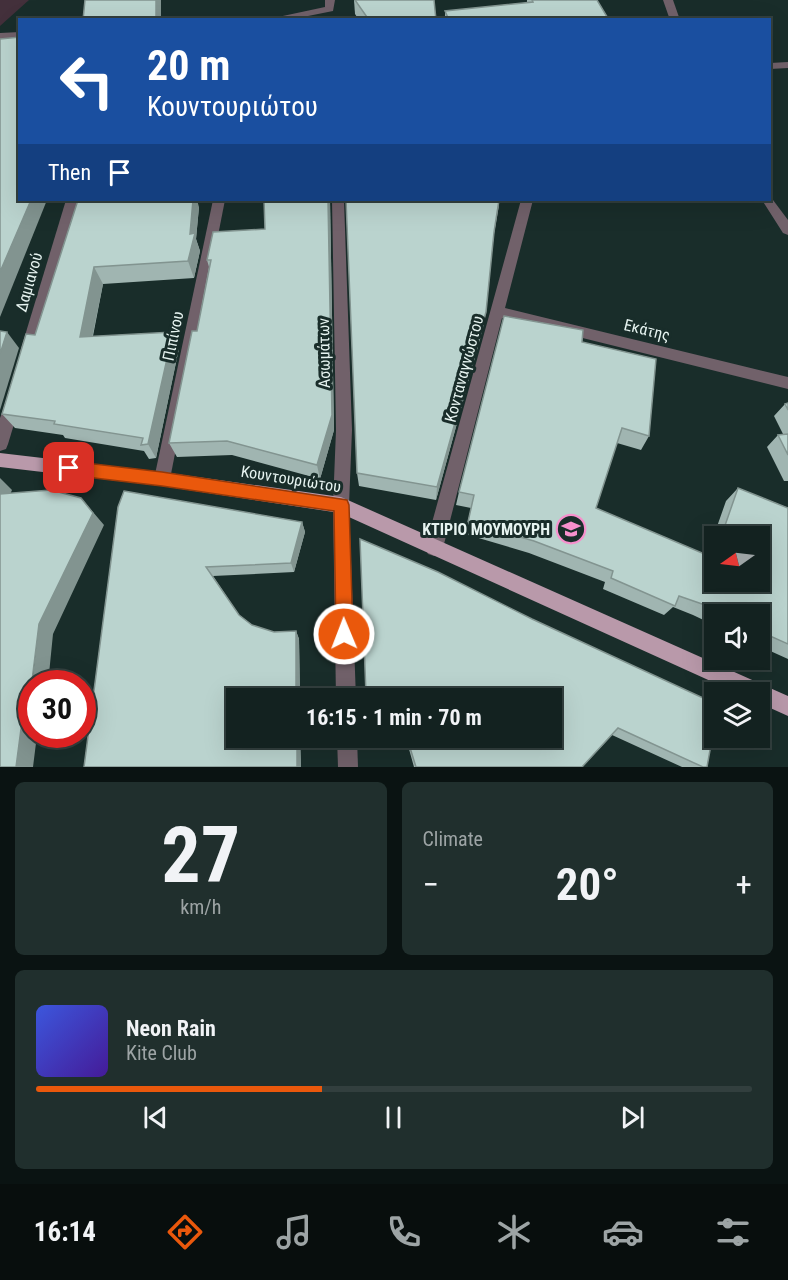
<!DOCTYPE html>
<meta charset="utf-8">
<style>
:root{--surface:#132220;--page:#202f2d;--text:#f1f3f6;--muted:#9da4a5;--line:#323f3e;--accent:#ea580c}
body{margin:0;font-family:"Roboto Condensed",sans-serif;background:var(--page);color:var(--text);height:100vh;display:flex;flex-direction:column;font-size:22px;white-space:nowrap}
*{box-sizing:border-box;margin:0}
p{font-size:20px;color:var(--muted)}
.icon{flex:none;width:33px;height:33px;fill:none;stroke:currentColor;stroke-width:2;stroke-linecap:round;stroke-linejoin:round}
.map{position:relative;height:767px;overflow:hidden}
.drawer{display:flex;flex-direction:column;gap:15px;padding:15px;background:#0a1312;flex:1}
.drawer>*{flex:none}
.guide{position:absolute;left:18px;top:18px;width:753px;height:183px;border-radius:0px;box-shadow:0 6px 24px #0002,0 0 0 2px var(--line);background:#1a4fa0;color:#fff;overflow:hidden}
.needle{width:39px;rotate:256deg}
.controls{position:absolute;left:704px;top:526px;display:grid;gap:12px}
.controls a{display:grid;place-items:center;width:66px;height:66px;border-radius:0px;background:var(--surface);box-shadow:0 6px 24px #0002,0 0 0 2px var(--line);font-size:30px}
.speed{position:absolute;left:18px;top:670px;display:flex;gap:12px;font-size:30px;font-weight:700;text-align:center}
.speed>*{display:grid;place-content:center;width:78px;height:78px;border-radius:50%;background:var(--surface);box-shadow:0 6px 24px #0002,0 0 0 2px var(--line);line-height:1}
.speed .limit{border:9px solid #d22;background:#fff;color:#111}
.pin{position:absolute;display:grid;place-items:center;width:51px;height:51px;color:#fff;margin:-26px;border-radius:12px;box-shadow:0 3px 9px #0006}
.me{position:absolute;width:66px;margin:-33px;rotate:359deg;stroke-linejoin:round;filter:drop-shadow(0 0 4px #0008)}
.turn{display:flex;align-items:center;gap:21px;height:126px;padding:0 30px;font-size:27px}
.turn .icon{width:78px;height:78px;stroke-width:2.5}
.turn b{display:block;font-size:42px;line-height:51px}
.then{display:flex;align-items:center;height:57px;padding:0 30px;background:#0003;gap:12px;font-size:22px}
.big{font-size:45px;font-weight:700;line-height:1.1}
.drawer .tile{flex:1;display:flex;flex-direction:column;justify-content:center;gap:9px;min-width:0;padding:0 21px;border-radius:9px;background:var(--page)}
.drawer .dial{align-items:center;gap:0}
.dial b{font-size:78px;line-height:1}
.song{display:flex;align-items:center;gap:18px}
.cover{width:72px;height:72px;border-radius:9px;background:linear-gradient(135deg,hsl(230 70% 55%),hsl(260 70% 35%))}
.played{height:6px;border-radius:3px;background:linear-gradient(90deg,var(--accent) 40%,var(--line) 40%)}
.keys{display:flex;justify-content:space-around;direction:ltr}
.heat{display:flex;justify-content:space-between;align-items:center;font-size:33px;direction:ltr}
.drawer .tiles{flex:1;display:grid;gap:15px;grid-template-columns:1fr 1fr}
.tile:last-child{grid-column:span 2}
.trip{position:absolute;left:226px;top:688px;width:336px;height:60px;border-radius:0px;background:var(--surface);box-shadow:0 6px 24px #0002,0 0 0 2px var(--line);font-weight:700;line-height:60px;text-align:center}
.dock{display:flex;height:96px;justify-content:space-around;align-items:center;background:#080e0d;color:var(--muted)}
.dock .icon{width:42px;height:42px}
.dock .selected{color:var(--accent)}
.dock b{font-size:27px;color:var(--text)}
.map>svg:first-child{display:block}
.green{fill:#43303b}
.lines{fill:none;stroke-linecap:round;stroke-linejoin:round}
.minor{fill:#71616a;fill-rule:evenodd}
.major{fill:#b999aa;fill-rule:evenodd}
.wall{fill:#a0b5b1;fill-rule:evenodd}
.shaded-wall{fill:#829490}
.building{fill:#bad3ce;stroke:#829490;stroke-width:1.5}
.route{fill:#ea580c;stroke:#983908;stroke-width:1.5}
.labels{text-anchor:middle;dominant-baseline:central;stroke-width:6;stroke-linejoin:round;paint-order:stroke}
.street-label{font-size:16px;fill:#e7f4f1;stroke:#192d2a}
.poi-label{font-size:16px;font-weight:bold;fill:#e7f4f1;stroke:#192d2a;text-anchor:end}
</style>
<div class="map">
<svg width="788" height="767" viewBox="0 0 788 767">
<rect width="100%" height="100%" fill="#192d2a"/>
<polygon class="green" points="0,0 29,0 0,26"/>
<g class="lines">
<g class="minor">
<polygon points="325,0 335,0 333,11 288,20 264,20 325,7"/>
<polygon points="663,0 673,0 680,20 670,20"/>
<polygon points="20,32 20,38 0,39 0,33"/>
<polygon points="788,62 788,68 770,69 770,63"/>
<polygon points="770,196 788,220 788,235 783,233 762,200 770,200"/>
<polygon points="66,200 78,200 34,352 32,356 22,356 20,352"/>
<polygon points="213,200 225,200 170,479 168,484 162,486 156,484 154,479"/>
<polygon points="332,200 344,200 352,430 349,505 356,699 336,699 333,505 336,430"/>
<polygon points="521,200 533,200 505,308 788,377 788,389 502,318 443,548 440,554 434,556 428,554 425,548"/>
<polygon points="13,395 18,396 21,401 8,444 6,449 0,451 0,418 8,396"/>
<polygon points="337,738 357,738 358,767 338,767"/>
</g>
<polygon class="major" points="0,453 162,472 341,497 788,696 788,716 759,703 759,693 737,693 340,513 162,486 0,467"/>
</g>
<g class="wall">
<polygon points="354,0 436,20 359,20 355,14"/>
<polygon points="527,0 597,0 609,20 445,20 445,11 527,3"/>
<polygon points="78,200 199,207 196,239 200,251 194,278 103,284 93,336 179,348 156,458 149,459 144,451 65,438 63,435 15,428 2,414 35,335"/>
<polygon points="330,200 334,430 320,479 232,455 177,457 169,443 197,331 209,267 207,260 265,229"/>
<polygon points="499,205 494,234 483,328 436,500 359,486 357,473"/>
<path d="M582 342 649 436 641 450 617 443 596 508 707 555 726 501 738 488 788 508V659L759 646V615H714V625L693 615 673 607 664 615 603 589 605 582 529 553 465 534 471 508 456 505 459 492ZM714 537H759L714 582Z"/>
<polygon points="788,403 788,481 784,481 767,447 778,435 783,434 774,416 785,404"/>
<polygon points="124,491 302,522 305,532 294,572 213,576 239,615 252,625 274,632 296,631 299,639 300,699 237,699 237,738 300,738 301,767 84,767 118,507"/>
<polygon points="360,539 707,767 682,767 612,735 582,767 414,767 407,742 407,738 552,699 367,699"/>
</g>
<g class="shaded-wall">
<rect x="156" y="0" width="5" height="20"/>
<polygon points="31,200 47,200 0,317 0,272"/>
<polygon points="193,200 197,200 199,207 196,239 200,251 194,278 188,261"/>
<polygon points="328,200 330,200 334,430 320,479 317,465"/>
<polygon points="94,267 103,284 89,353 80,337"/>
<polygon points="486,312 483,328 436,500 437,487"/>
<polygon points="7,332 19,348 0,410 0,354"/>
<polygon points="173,332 179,348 156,458 148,444"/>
<polygon points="0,478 12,490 4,508 0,504"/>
<polygon points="81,498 104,525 53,634 48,684 32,684 39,624"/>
<polygon points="302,522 305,532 294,572 291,563"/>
<polygon points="296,631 299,639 300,699 296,699"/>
<polygon points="32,685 32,735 37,735 33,767 16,767 23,714"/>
<polygon points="297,738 300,738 301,767 297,767"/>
</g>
<g class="building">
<polygon points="85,0 156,0 156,19 196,20 83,20"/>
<polygon points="355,0 434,0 436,20 369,20"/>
<polygon points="532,0 597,0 609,20 449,20 445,11 533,2"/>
<polygon points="20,37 20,200 31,200 0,272 0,39"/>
<polygon points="78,200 193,200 190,234 195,233 188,261 94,267 80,337 173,332 148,444 141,445 143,438 54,424 55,421 2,414 26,334 35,335"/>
<polygon points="264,200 328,200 332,415 317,465 227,441 169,443 192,331 197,331 211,260 207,260 213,232 265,229"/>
<polygon points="346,200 499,200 494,232 486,312 437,487 357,473"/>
<polygon points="504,316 583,330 582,342 656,359 649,436 622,428 596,508 714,558 714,582 759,582 759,537 721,537 738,488 788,508 788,644 759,631 759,615 725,615 705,605 679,596 675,606 611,578 613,571 534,541 468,522 474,495 459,492"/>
<polygon points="0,331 7,332 0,354"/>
<polygon points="788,403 788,410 785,404"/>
<polygon points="788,434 788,455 778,435"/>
<polygon points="51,490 81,498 93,513 39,624 28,713 23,714 16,767 0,767 0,494"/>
<polygon points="124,491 302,522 291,563 206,567 239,615 252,625 274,632 296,631 296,699 237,699 237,738 297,738 297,767 84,767 118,507"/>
<polygon points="360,539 438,572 532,619 714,703 714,728 707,767 703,767 618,728 582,767 416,767 407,738 552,738 552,699 412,699 412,696 366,694"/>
</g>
<polygon class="route" points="69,461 162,472 347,500 349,505 353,634 350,640 344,643 338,640 336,634 334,511 162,486 69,475 64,473 62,468 64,463"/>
<defs>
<g id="university-ring" transform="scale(1.5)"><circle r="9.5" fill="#192d2a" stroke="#f790cd" stroke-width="1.5"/><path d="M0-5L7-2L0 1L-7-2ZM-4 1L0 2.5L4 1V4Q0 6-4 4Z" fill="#f790cd"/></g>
</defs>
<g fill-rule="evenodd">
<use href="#university-ring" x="571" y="529"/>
</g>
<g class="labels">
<g class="street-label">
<text transform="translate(29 282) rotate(-74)">Δαμιανού</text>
<text transform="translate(647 330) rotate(14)">Εκάτης</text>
<text transform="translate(173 336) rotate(-78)">Πιπίνου</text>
<text transform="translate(324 353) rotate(-91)">Ασωμάτων</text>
<text transform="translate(464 369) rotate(-75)">Κονταναγνώστου</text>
<text transform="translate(291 479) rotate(9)">Κουντουριώτου</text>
</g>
<g class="poi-label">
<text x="550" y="529">ΚΤΙΡΙΟ ΜΟΥΜΟΥΡΗ</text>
</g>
</g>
</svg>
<div class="controls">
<a><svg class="needle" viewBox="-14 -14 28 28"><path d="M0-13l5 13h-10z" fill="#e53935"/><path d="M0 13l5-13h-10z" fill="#9da4a5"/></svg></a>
<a><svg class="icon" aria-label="sound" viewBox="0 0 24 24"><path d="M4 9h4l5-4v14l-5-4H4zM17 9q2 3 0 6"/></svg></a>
<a><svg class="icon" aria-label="layers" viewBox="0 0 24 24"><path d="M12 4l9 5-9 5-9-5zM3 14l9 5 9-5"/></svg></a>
</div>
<div class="speed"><div class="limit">30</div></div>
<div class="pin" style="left:69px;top:468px;background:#d93025"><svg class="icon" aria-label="arrive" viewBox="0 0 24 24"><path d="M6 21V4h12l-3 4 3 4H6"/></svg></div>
<svg class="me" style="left:344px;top:634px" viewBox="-20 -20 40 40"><circle r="17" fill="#ea580c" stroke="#fff" stroke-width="3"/><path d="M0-11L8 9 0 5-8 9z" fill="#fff"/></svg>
<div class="trip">16:15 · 1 min · 70 m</div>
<div class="guide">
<div class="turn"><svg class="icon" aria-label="left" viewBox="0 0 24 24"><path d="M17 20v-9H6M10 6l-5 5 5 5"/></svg><div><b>20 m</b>Κουντουριώτου</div></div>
<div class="then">Then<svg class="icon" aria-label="arrive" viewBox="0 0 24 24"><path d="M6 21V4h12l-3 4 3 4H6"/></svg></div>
</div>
</div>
<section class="drawer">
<div class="tiles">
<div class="tile dial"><b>27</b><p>km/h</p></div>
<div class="tile"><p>Climate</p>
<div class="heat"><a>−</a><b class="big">20°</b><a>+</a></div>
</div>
<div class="tile">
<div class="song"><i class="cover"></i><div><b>Neon Rain</b><p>Kite Club</p></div></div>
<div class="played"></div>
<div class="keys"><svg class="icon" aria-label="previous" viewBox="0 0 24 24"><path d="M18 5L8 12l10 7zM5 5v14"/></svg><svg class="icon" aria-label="pause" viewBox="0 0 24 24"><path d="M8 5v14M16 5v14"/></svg><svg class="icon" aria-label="next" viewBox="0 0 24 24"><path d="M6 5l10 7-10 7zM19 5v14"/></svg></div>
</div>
</div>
</section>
<nav class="dock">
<b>16:14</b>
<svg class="icon selected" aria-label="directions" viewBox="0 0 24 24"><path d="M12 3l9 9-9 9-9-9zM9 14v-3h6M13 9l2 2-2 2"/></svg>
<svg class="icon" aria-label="music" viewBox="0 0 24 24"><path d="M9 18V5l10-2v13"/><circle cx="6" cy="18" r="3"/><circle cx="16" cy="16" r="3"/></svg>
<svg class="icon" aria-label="phone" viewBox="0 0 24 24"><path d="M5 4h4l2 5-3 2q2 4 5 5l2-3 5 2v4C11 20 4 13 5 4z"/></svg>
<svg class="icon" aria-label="climate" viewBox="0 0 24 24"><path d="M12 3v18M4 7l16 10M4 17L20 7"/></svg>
<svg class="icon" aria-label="car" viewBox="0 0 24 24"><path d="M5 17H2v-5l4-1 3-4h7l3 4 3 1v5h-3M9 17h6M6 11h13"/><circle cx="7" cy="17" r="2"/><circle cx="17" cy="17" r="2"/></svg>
<svg class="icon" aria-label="filters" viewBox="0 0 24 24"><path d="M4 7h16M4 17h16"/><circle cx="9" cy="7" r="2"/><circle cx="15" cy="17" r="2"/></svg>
</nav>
